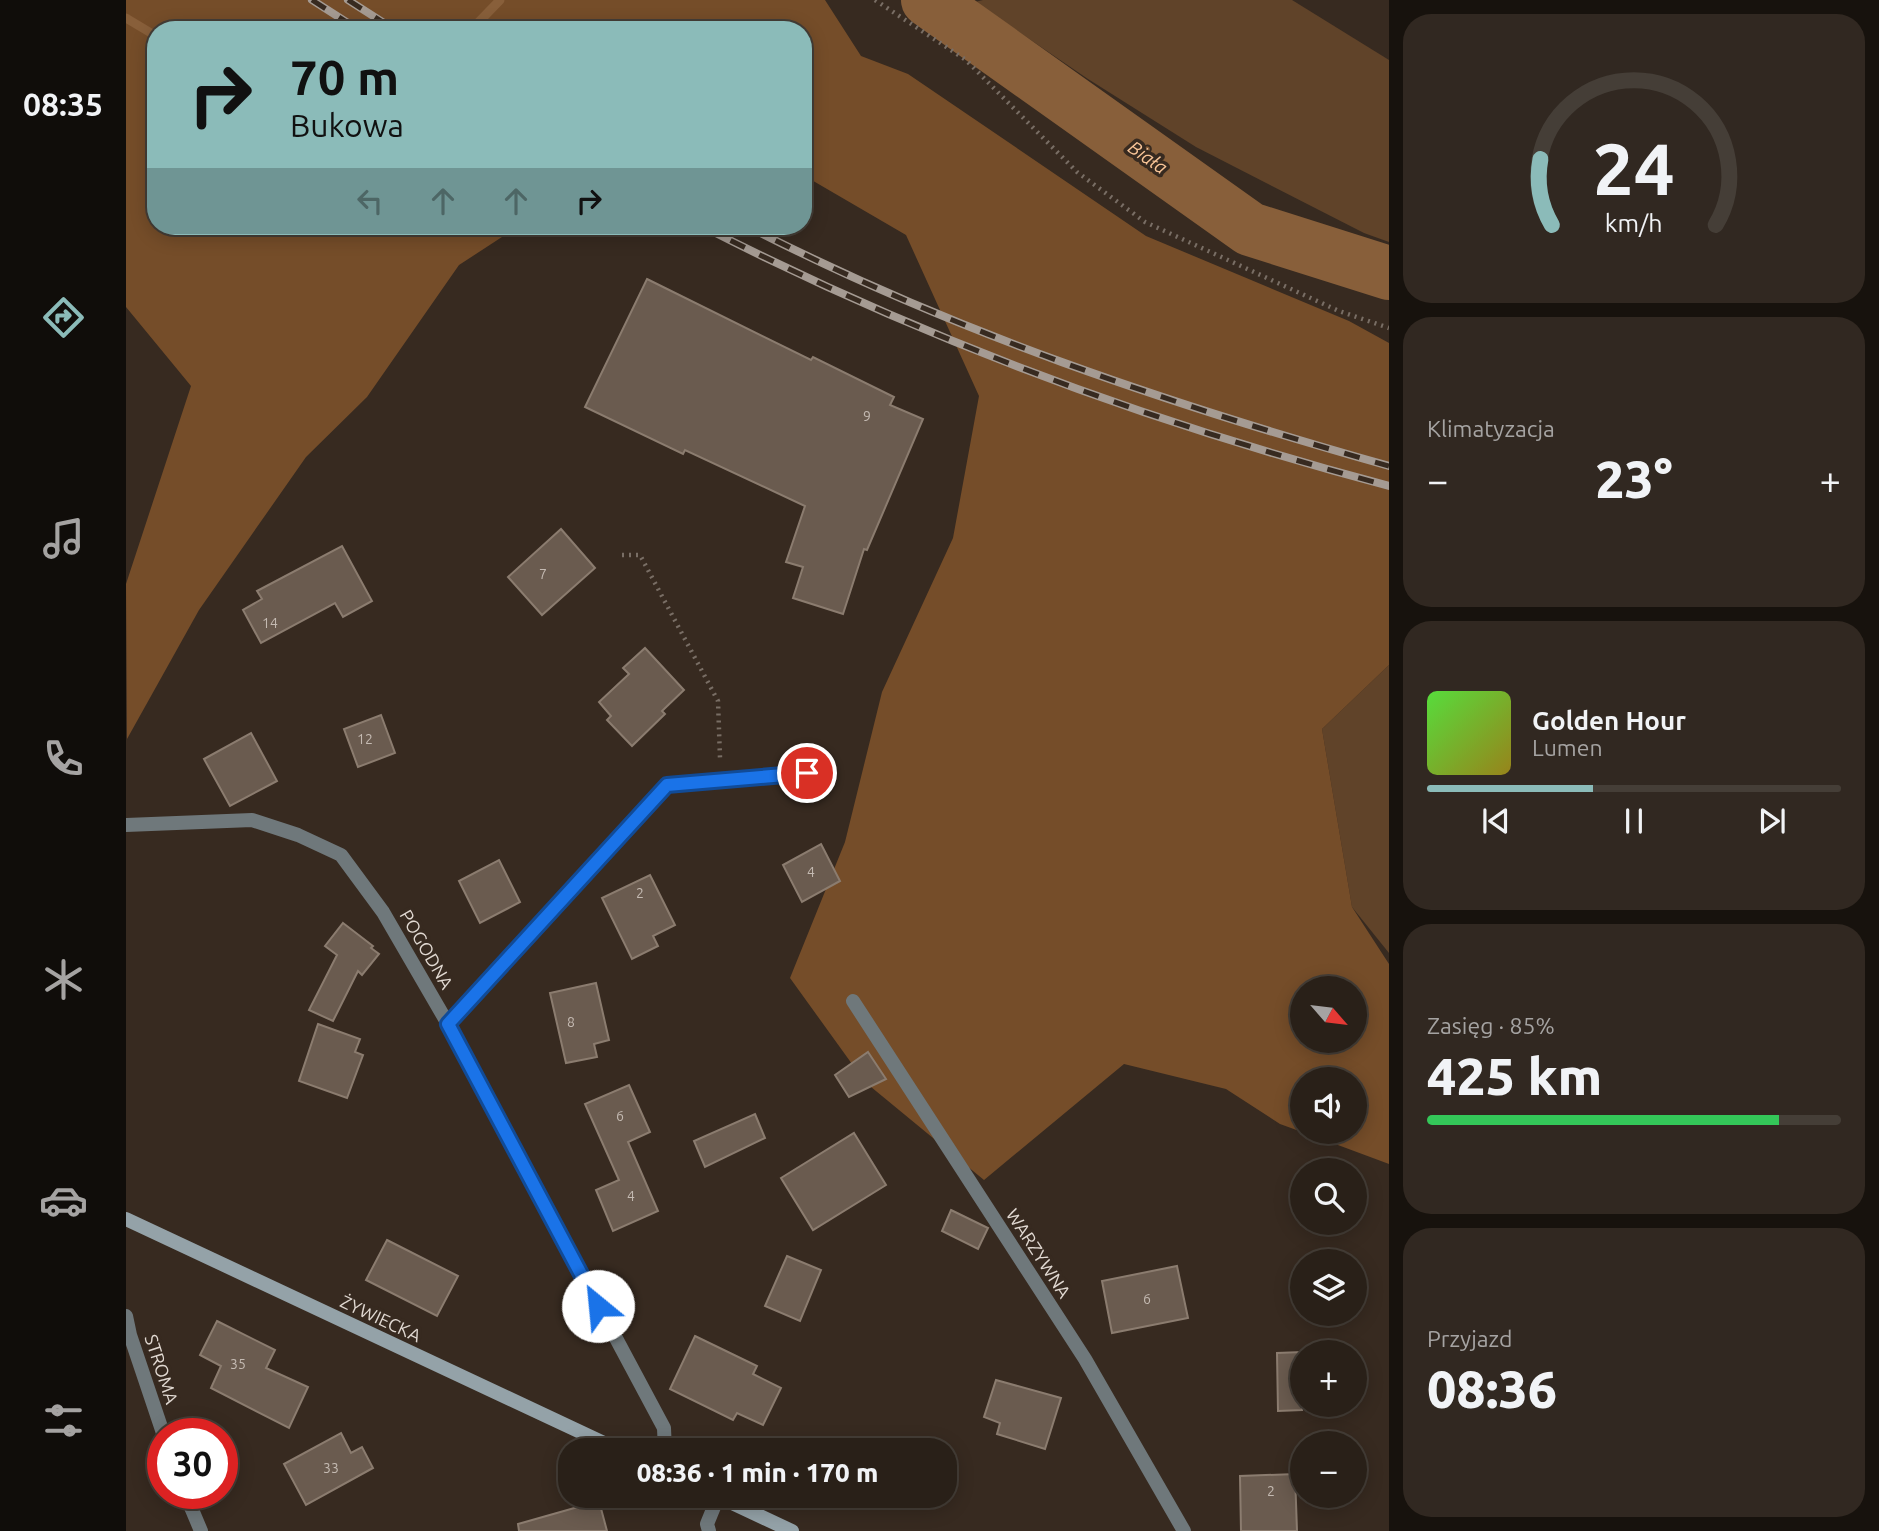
<!DOCTYPE html>
<html lang="pl">
<meta charset="utf-8">
<style>
:root{--surface:#292018;--page:#312821;--text:#f1f3f6;--muted:#a5a3a2;--line:#453e37;--accent:#8bbbb9}
body{margin:0;font-family:Ubuntu,sans-serif;background:var(--page);color:var(--text);height:100vh;display:flex;flex-direction:column;font-size:26px;white-space:nowrap}
*{box-sizing:border-box;margin:0}
p{font-size:23px;color:var(--muted)}
.icon{flex:none;width:38px;height:38px;fill:none;stroke:currentColor;stroke-width:2;stroke-linecap:round;stroke-linejoin:round}
.map{position:relative;flex:1;overflow:hidden}
.sheet{display:flex;flex-direction:column;gap:14px;padding:14px;background:#17120d;width:490px}
.sheet>*{flex:none}
.hud{position:absolute;left:21px;top:21px;width:665px;height:214px;border-radius:28px;box-shadow:0 4px 18px #0003,0 0 0 2px var(--line);background:#8bbbb9;color:#111;overflow:hidden}
.needle{width:46px;rotate:118deg}
.tools{position:absolute;left:1164px;top:976px;display:grid;gap:14px}
.tools a{display:grid;place-items:center;width:77px;height:77px;border-radius:50%;background:var(--surface);box-shadow:0 4px 18px #0003,0 0 0 2px var(--line);font-size:35px}
.speed{position:absolute;left:21px;top:1418px;display:flex;gap:14px;font-size:35px;font-weight:700;text-align:center}
.speed>*{display:grid;place-content:center;width:91px;height:91px;border-radius:50%;background:var(--surface);box-shadow:0 4px 18px #0003,0 0 0 2px var(--line);line-height:1}
.speed .limit{border:10px solid #d22;background:#fff;color:#111}
.pin{position:absolute;display:grid;place-items:center;width:60px;height:60px;color:#fff;margin:-30px;border:4px solid #fff;border-radius:50%;box-shadow:0 2px 7px #0007}
.me{position:absolute;width:77px;margin:-38px;rotate:332deg;stroke-linejoin:round;filter:drop-shadow(0 0 5px #0008)}
.turn{display:flex;align-items:center;gap:24px;height:147px;padding:0 28px;font-size:32px}
.turn .icon{width:91px;height:91px;stroke-width:2.5}
.turn b{display:block;font-size:49px;line-height:60px}
.lanes{display:flex;align-items:center;height:66px;padding:0 28px;background:#0003;justify-content:center;gap:35px;direction:ltr}
.lanes .off{opacity:.35}
.big{font-size:52px;font-weight:800;line-height:1.1}
.sheet .card{flex:1;display:flex;flex-direction:column;justify-content:center;gap:10px;min-width:0;padding:0 24px;border-radius:28px;background:var(--page)}
.sheet .dial{align-items:center;gap:0}
.dial svg{height:182px;overflow:visible;fill:none;stroke:var(--line);stroke-width:7;stroke-linecap:round;text-anchor:middle}
.dial text{fill:var(--text);stroke:none}
.song{display:flex;align-items:center;gap:21px}
.cover{width:84px;height:84px;border-radius:10px;background:linear-gradient(135deg,hsl(110 70% 55%),hsl(50 70% 35%))}
.played{height:7px;border-radius:4px;background:linear-gradient(90deg,var(--accent) 40%,var(--line) 40%)}
.keys{display:flex;justify-content:space-around;direction:ltr}
.heat{display:flex;justify-content:space-between;align-items:center;font-size:38px;direction:ltr}
.charge{height:10px;border-radius:5px;background:linear-gradient(90deg,#34c759 85%,var(--line) 0)}
.trip{position:absolute;left:432px;top:1438px;width:399px;height:70px;border-radius:28px;background:var(--surface);box-shadow:0 4px 18px #0003,0 0 0 2px var(--line);font-weight:800;line-height:70px;text-align:center}
main{display:flex;flex:1;min-height:0}
.menu{display:flex;flex-direction:column;width:126px;justify-content:space-around;align-items:center;background:#100d0a;color:var(--muted)}
.menu .icon{width:49px;height:49px}
.menu .selected{color:var(--accent)}
.menu b{font-size:32px;color:var(--text)}
.map>svg:first-child{display:block}
.green{fill:#604329}
.forest{fill:#754d29;fill-rule:evenodd}
.lines{fill:none;stroke-linecap:round;stroke-linejoin:round}
.stream{stroke:#885f3a;stroke-width:9}
.river{stroke:#885f3a;stroke-width:54}
.building{fill:#6a5b4f;stroke:#8b7c6f;stroke-width:2}
.path{stroke:#796e65;stroke-width:4.5;stroke-dasharray:2 5;stroke-linecap:butt}
.lane{stroke:#6f787b;stroke-width:14}
.street{stroke:#6f787b;stroke-width:14}
.secondary{stroke:#94a2a8;stroke-width:14}
.rail-casing{stroke:#a59b93;stroke-width:8}
.rail{stroke:#372a20;stroke-width:5;stroke-dasharray:16;stroke-linecap:butt}
.route-casing{stroke:#114b97;stroke-width:18}
.route{stroke:#1a73e8;stroke-width:12}
.labels{text-anchor:middle;dominant-baseline:central;stroke-width:7;stroke-linejoin:round;paint-order:stroke}
.number-label{font-size:14px;fill:#c4bab2}
.street-label{font-size:18px;fill:#e2dad3;stroke:#372a20}
.water-label{font-size:19px;font-style:italic;fill:#f8c497;stroke:#372a20}
</style>
<main>
<nav class="menu">
<b>08:35</b>
<svg class="icon selected" aria-label="directions" viewBox="0 0 24 24"><path d="M12 3l9 9-9 9-9-9zM9 14v-3h6M13 9l2 2-2 2"/></svg>
<svg class="icon" aria-label="music" viewBox="0 0 24 24"><path d="M9 18V5l10-2v13"/><circle cx="6" cy="18" r="3"/><circle cx="16" cy="16" r="3"/></svg>
<svg class="icon" aria-label="phone" viewBox="0 0 24 24"><path d="M5 4h4l2 5-3 2q2 4 5 5l2-3 5 2v4C11 20 4 13 5 4z"/></svg>
<svg class="icon" aria-label="climate" viewBox="0 0 24 24"><path d="M12 3v18M4 7l16 10M4 17L20 7"/></svg>
<svg class="icon" aria-label="car" viewBox="0 0 24 24"><path d="M5 17H2v-5l4-1 3-4h7l3 4 3 1v5h-3M9 17h6M6 11h13"/><circle cx="7" cy="17" r="2"/><circle cx="17" cy="17" r="2"/></svg>
<svg class="icon" aria-label="filters" viewBox="0 0 24 24"><path d="M4 7h16M4 17h16"/><circle cx="9" cy="7" r="2"/><circle cx="15" cy="17" r="2"/></svg>
</nav>
<div class="map">
<svg width="1263" height="1531" viewBox="0 0 1263 1531">
<rect width="100%" height="100%" fill="#372a20"/>
<g class="green">
<polygon points="857,0 1166,0 1263,60 1263,242 1238,233 1070,147 962,79 849,2"/>
<polygon points="1263,665 1263,953 1226,907 1196,729"/>
</g>
<path class="forest" d="M0 0H699L735 56 782 74 1020 236 1223 321 1263 343V665L1196 729 1226 907 1263 964V1164L1177 1132H1228V1080H1176V1132L1154 1124 1100 1089 998 1064 858 1180 739 1082 664 978 719 842 756 692 827 538 853 396 780 235 677 175V30H30V226H393L333 265 241 397 180 457 73 610 1 739 0 584 65 386 0 307ZM1176 989H1228V1041H1176Z"/>
<g class="lines">
<g class="stream">
<polyline points="0,18 30,36"/>
<polyline points="345,30 374,0"/>
</g>
<polyline class="river" points="802,0 1124,229 1263,273"/>
</g>
<g class="building">
<polygon points="521,279 685,360 687,357 768,397 764,405 797,419 741,550 738,549 717,614 667,598 677,567 660,562 679,506 559,450 557,454 459,407"/>
<polygon points="435,529 469,568 416,615 382,577"/>
<polygon points="216,546 246,601 217,617 209,603 135,643 117,610 136,599 131,591"/>
<polygon points="519,648 558,690 536,711 539,714 506,746 481,720 485,716 473,702 503,674 497,668"/>
<polygon points="255,715 269,753 232,767 218,729"/>
<polygon points="125,733 151,781 104,806 78,759"/>
<polygon points="695,844 714,881 676,902 657,865"/>
<polygon points="373,860 394,902 354,923 333,881"/>
<polygon points="524,875 549,925 527,936 532,946 506,959 476,898"/>
<polygon points="217,923 247,946 245,948 253,954 236,975 232,971 207,1021 183,1010 211,955 199,946"/>
<polygon points="470,983 483,1040 468,1044 471,1057 440,1063 424,993"/>
<polygon points="192,1024 234,1039 229,1052 237,1055 221,1098 173,1081"/>
<polygon points="742,1052 760,1079 723,1097 709,1075"/>
<polygon points="503,1085 524,1132 502,1142 532,1211 487,1231 470,1190 493,1180 459,1104"/>
<polygon points="629,1114 639,1138 579,1167 568,1141"/>
<polygon points="728,1133 760,1185 687,1230 655,1178"/>
<polygon points="825,1210 862,1228 852,1249 816,1231"/>
<polygon points="261,1240 332,1276 311,1316 240,1280"/>
<polygon points="661,1256 695,1270 674,1321 639,1306"/>
<polygon points="1051,1266 1062,1318 986,1333 976,1281"/>
<polygon points="91,1321 149,1350 140,1368 182,1387 163,1428 85,1388 95,1366 74,1355"/>
<polygon points="569,1336 631,1366 627,1374 655,1388 637,1425 611,1413 607,1420 544,1389"/>
<polygon points="1176,1352 1176,1410 1152,1411 1151,1353"/>
<polygon points="870,1380 935,1398 919,1449 871,1434 874,1423 858,1417"/>
<polygon points="215,1433 225,1453 236,1447 247,1468 180,1505 158,1464"/>
<polygon points="1169,1474 1171,1531 1115,1531 1114,1476"/>
<polygon points="473,1501 481,1531 393,1531 392,1524"/>
</g>
<g class="lines">
<g class="path">
<polyline points="749,0 840,60 951,172 1019,222 1213,311 1263,328"/>
<polyline points="496,555 514,555 592,701 594,758"/>
</g>
<g class="lane">
<polyline points="727,1001 959,1359 1058,1531"/>
<polyline points="322,1024 541,784 681,773"/>
<polyline points="583,1531 581,1524 592,1497"/>
</g>
<g class="street">
<polyline points="0,825 126,820 172,835 215,855 257,912 322,1024 538,1428 539,1451"/>
<polyline points="0,1316 4,1335 37,1433"/>
<polyline points="59,1493 75,1531"/>
</g>
<g class="secondary">
<polyline points="0,1219 495,1451"/>
<polyline points="591,1496 666,1531"/>
</g>
<g class="rail-casing">
<g id="rail">
<polyline points="186,0 233,30"/>
<polyline points="222,0 269,30"/>
<path d="M576 226C794 338 1026 423 1263 486"/>
<path d="M621 226C825 331 1043 404 1263 466"/>
</g>
</g>
<use href="#rail" class="rail"/>
</g>
<g class="lines">
<g class="route-casing">
<polyline id="route" points="472,1306 322,1024 541,785 681,773"/>
</g>
<use href="#route" class="route"/>
</g>
<g class="labels">
<g class="number-label">
<text x="741" y="416">9</text>
<text x="417" y="574">7</text>
<text x="144" y="623">14</text>
<text x="239" y="739">12</text>
<text x="685" y="872">4</text>
<text x="514" y="893">2</text>
<text x="445" y="1022">8</text>
<text x="494" y="1116">6</text>
<text x="505" y="1196">4</text>
<text x="1021" y="1299">6</text>
<text x="112" y="1364">35</text>
<text x="205" y="1468">33</text>
<text x="1145" y="1491">2</text>
</g>
<g class="street-label">
<text transform="translate(301 949) rotate(60)">POGODNA</text>
<text transform="translate(913 1253) rotate(57)">WARZYWNA</text>
<text transform="translate(255 1318) rotate(25)">ŻYWIECKA</text>
<text transform="translate(36 1369) rotate(72)">STROMA</text>
</g>
<g class="water-label">
<text transform="translate(1022 157) rotate(35)">Biała</text>
</g>
</g>
</svg>
<div class="tools">
<a><svg class="needle" viewBox="-14 -14 28 28"><path d="M0-13l5 13h-10z" fill="#e53935"/><path d="M0 13l5-13h-10z" fill="#a5a3a2"/></svg></a>
<a><svg class="icon" aria-label="sound" viewBox="0 0 24 24"><path d="M4 9h4l5-4v14l-5-4H4zM17 9q2 3 0 6"/></svg></a>
<a><svg class="icon" aria-label="search" viewBox="0 0 24 24"><circle cx="10" cy="10" r="6"/><path d="M15 15l6 6"/></svg></a>
<a><svg class="icon" aria-label="layers" viewBox="0 0 24 24"><path d="M12 4l9 5-9 5-9-5zM3 14l9 5 9-5"/></svg></a>
<a>+</a>
<a>−</a>
</div>
<div class="speed"><div class="limit">30</div></div>
<div class="pin" style="left:681px;top:773px;background:#d93025"><svg class="icon" aria-label="arrive" viewBox="0 0 24 24"><path d="M6 21V4h12l-3 4 3 4H6"/></svg></div>
<svg class="me" style="left:472px;top:1306px" viewBox="-20 -20 40 40"><circle r="19" fill="#fff"/><path d="M0-13L10 11 0 6-10 11z" fill="#1a73e8"/></svg>
<div class="trip">08:36 · 1 min · 170 m</div>
<div class="hud">
<div class="turn"><svg class="icon" aria-label="right" viewBox="0 0 24 24"><path d="M7 20v-9h11M14 6l5 5-5 5"/></svg><div><b>70 m</b>Bukowa</div></div>
<div class="lanes"><svg class="icon off" aria-label="left" viewBox="0 0 24 24"><path d="M17 20v-9H6M10 6l-5 5 5 5"/></svg><svg class="icon off" aria-label="ahead" viewBox="0 0 24 24"><path d="M12 20V5M6 11l6-6 6 6"/></svg><svg class="icon off" aria-label="ahead" viewBox="0 0 24 24"><path d="M12 20V5M6 11l6-6 6 6"/></svg><svg class="icon" aria-label="right" viewBox="0 0 24 24"><path d="M7 20v-9h11M14 6l5 5-5 5"/></svg></div>
</div>
</div>
<section class="sheet">
<div class="card dial"><svg viewBox="0 0 100 80">
<path d="M14 69A42 42 0 1 1 86 69"/>
<path d="M14 69A42 42 0 0 1 9 40" stroke="#8bbbb9"/>
<text x="50" y="56" font-size="32" font-weight="700">24</text>
<text x="50" y="72" font-size="11">km/h</text>
</svg></div>
<div class="card"><p>Klimatyzacja</p>
<div class="heat"><a>−</a><b class="big">23°</b><a>+</a></div>
</div>
<div class="card">
<div class="song"><i class="cover"></i><div><b>Golden Hour</b><p>Lumen</p></div></div>
<div class="played"></div>
<div class="keys"><svg class="icon" aria-label="previous" viewBox="0 0 24 24"><path d="M18 5L8 12l10 7zM5 5v14"/></svg><svg class="icon" aria-label="pause" viewBox="0 0 24 24"><path d="M8 5v14M16 5v14"/></svg><svg class="icon" aria-label="next" viewBox="0 0 24 24"><path d="M6 5l10 7-10 7zM19 5v14"/></svg></div>
</div>
<div class="card"><p>Zasięg · 85%</p><b class="big">425 km</b><div class="charge"></div></div>
<div class="card"><p>Przyjazd</p><b class="big">08:36</b></div>
</section>
</main>
